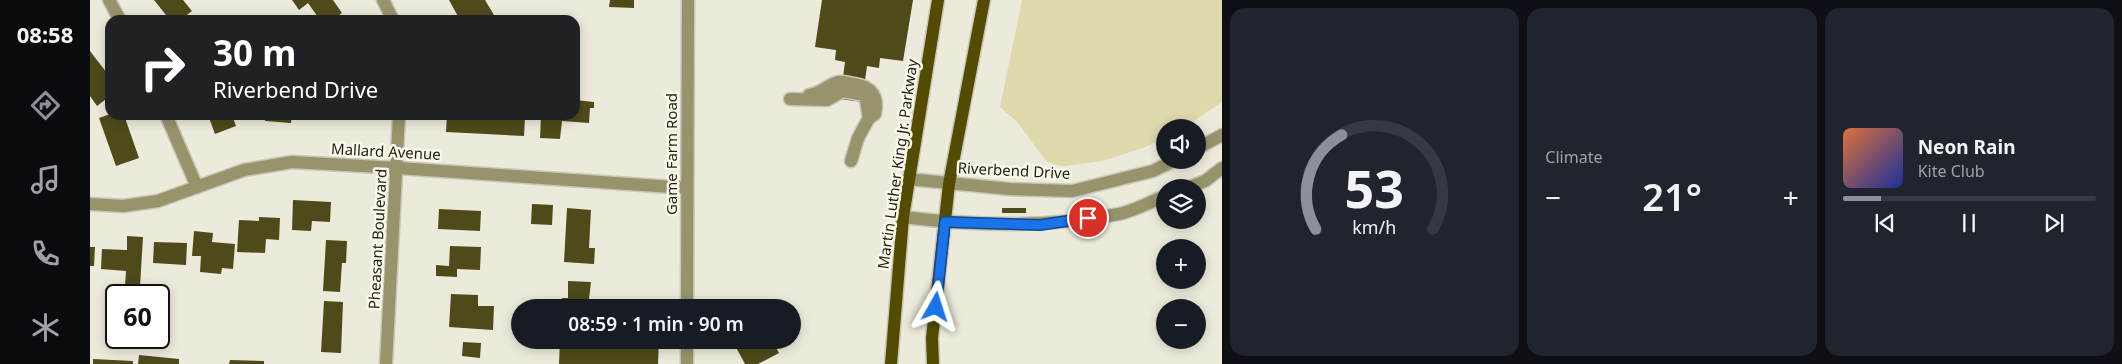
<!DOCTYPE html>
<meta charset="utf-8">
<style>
:root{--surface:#171b24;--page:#20242c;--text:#f1f3f6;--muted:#9ea1a6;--line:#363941;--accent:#8c9099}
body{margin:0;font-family:"Noto Sans",sans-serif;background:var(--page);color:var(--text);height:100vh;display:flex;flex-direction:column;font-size:19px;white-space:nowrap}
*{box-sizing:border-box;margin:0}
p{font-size:16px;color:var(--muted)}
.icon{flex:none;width:28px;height:28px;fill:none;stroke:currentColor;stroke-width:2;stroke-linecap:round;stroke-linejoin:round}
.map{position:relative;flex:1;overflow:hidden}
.details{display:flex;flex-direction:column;gap:8px;padding:8px;background:#0d0f14;width:900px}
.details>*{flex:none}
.banner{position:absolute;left:15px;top:15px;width:475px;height:105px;border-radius:15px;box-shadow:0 2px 12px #0003;background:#202124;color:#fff;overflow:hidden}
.fabs{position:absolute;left:1066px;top:119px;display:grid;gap:10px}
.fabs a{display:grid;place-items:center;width:50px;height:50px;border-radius:50%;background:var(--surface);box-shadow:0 2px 12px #0003;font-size:25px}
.speed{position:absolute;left:15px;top:284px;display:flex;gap:10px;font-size:25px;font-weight:700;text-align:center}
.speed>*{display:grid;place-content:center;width:65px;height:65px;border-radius:50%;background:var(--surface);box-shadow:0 2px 12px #0003;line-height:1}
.speed .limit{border:2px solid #111;border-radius:8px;background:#fff;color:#111}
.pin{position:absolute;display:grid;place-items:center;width:42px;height:42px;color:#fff;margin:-21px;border:2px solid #fff;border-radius:50%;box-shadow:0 1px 5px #0007}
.me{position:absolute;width:55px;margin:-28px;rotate:6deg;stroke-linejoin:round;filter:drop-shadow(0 0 4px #0008)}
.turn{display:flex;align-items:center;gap:18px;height:105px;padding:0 25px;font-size:22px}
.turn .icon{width:65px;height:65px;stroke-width:2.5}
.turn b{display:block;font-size:35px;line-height:42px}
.big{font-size:38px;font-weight:600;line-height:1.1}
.details .widget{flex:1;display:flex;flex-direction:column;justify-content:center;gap:8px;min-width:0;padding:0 18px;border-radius:15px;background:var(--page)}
.details .dial{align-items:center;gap:0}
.dial svg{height:130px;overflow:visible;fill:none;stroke:var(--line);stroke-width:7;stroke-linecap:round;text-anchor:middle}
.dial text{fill:var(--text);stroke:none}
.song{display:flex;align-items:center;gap:15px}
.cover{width:60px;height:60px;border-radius:8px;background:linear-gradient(135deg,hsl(20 70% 55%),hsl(230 70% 35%))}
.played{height:5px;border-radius:2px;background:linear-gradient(90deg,var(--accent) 15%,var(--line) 15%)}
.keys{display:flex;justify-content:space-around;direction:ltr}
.heat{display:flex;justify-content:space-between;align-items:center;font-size:28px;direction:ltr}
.details .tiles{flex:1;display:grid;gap:8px;grid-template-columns:repeat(3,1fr)}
.trip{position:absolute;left:421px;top:299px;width:290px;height:50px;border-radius:25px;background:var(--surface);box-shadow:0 2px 12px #0003;font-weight:600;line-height:50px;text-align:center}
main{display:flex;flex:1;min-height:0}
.tab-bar{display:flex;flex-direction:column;width:90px;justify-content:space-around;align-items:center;background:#090b0e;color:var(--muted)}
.tab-bar .icon{width:35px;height:35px}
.tab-bar .active{color:var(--accent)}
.tab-bar b{font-size:22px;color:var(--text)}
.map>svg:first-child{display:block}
.green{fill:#dedaac}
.building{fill:#4f4a1a}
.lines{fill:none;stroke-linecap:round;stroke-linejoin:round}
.minor-casing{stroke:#c7c6b8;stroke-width:15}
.major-casing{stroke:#c7c6b8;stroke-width:15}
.minor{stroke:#97946b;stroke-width:12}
.major{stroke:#534c00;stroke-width:12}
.route-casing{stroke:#114b97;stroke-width:12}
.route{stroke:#1a73e8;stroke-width:9}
.labels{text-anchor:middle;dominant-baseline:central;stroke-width:5;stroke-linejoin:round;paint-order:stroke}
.street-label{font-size:15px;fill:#1f1e18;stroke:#faf8e8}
</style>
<main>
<nav class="tab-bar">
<b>08:58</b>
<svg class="icon active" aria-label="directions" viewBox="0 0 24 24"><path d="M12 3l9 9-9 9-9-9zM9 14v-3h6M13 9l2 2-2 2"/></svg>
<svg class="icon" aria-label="music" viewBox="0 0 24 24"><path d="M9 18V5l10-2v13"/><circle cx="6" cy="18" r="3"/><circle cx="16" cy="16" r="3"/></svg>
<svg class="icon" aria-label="phone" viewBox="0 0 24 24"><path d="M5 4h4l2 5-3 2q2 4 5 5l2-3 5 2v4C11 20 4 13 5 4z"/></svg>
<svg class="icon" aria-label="climate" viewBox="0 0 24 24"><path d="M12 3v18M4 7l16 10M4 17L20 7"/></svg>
</nav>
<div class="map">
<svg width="1132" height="364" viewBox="0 0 1132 364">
<rect width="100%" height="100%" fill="#ecebdb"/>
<polygon class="green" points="932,0 1132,0 1132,102 1095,127 1075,128 1075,138 1053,148 1012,161 975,166 966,165 956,161 928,123 910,107"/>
<g class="building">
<polygon points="64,0 93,0 102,11 90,20 80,20"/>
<polygon points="202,0 243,0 252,13 242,20 230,20 218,3 209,10"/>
<polygon points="359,0 395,0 404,15 395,20 370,20"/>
<polygon points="520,0 544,0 544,8 519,7"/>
<polygon points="732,0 823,0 813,61 790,58 789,68 777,66 772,102 750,99 755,62 745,60 746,50 725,47"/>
<polygon points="0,51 20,77 20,96 7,106 0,96"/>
<polygon points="485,100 504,102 504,108 500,108 499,123 472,121 470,139 450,138 451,115 485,115"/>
<polygon points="20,114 34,115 49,158 26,166 9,118"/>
<polygon points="118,115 142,115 146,126 125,134"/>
<polygon points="176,115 202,115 201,123 175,121"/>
<polygon points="357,115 435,117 434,136 356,132"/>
<polygon points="203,200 241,202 240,222 222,221 221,231 202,230"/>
<polygon points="442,204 463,205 462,225 441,224"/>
<polygon points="477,208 501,210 499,248 505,248 504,264 474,262"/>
<rect x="912" y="208" width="24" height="5"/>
<polygon points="349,209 391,211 390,231 348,229"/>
<polygon points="169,217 190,218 189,240 176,239 175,253 147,252 149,220 169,221"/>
<polygon points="104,231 123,233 122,242 145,244 143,269 132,268 131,274 110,272 111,256 102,256"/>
<polygon points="37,236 53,237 50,287 35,286 36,271 11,269 12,249 37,250"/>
<polygon points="236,240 257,241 256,263 252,263 250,292 233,291"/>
<polygon points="64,242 97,243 96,265 63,263"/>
<polygon points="360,246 391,247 390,270 367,269 367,277 346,276 346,265 359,266"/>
<polygon points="0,247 5,247 4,266 0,266"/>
<polygon points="478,281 501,282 498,308 471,308 472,298 478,298"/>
<polygon points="55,287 70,288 69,295 54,295"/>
<polygon points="361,294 388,295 388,306 404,306 403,330 359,327"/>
<polygon points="234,301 253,302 251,353 231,352"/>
<polygon points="470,340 569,340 568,364 469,364"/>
<polygon points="642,340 682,340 689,353 668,364 655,364"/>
<polygon points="373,342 391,343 390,358 372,356"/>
<polygon points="49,355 89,359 89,364 48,364"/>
<polygon points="3,359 43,361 43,364 3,364"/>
<polygon points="140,360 174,361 174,364 139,364"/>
</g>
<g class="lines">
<g class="minor-casing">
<g id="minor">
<polyline points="19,0 30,20"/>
<polyline points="293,0 303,20"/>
<path d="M719 95C732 93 737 85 748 82 753 81 759 83 764 84 782 87 789 96 785 114L779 118"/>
<polyline points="700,99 737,100 753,91 775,95 779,118 768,138 761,161"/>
<polyline points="76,115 107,187"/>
<polyline points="1108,148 1132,135"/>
<polyline points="818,179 920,189 982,191 1063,171 1085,160"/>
<polyline points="1097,188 1115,181 1132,168"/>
<polyline points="0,204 33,206 68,201 154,170 202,162 308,168 597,188"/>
<path d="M813 217C885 226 957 228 1029 214 1044 211 1060 202 1075 196"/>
<polyline points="597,308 598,0"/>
<polyline points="597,340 597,364"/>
<polyline points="296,364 309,115"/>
</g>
</g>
<g class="major-casing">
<g id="major">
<polyline points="801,364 813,217 848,0"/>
<polyline points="843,364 842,338 859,184 894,0"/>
</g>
</g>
<use href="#minor" class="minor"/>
<use href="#major" class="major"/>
</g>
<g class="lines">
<g class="route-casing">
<polyline id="route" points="846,307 855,222 950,225 998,218"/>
</g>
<use href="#route" class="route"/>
</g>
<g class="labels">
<g class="street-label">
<text transform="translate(296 151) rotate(3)">Mallard Avenue</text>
<text transform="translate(581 154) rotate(-90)">Game Farm Road</text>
<text transform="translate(807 164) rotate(-82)">Martin Luther King Jr. Parkway</text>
<text transform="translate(924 170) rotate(3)">Riverbend Drive</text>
<text transform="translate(287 239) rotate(-87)">Pheasant Boulevard</text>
</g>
</g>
</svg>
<div class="fabs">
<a><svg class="icon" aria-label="sound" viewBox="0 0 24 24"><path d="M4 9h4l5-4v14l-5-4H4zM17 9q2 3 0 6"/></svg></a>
<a><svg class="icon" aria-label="layers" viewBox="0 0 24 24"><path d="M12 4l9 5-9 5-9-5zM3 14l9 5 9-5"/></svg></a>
<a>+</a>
<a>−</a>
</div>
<div class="speed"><div class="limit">60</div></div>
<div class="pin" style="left:998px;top:218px;background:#d93025"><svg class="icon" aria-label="arrive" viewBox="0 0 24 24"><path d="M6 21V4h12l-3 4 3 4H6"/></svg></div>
<svg class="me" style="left:846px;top:307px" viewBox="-20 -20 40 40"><path d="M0-17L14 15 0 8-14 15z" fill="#1a73e8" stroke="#fff" stroke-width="4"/></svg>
<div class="trip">08:59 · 1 min · 90 m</div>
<div class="banner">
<div class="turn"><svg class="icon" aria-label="right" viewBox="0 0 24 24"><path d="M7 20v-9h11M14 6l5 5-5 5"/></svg><div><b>30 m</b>Riverbend Drive</div></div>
</div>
</div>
<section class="details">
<div class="tiles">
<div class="widget dial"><svg viewBox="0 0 100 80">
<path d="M14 69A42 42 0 1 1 86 69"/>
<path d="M14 69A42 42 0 0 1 30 11" stroke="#8c9099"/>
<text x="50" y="56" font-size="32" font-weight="700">53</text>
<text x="50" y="72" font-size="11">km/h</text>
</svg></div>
<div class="widget"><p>Climate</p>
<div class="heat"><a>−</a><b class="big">21°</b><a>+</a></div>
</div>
<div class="widget">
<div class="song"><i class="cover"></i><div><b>Neon Rain</b><p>Kite Club</p></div></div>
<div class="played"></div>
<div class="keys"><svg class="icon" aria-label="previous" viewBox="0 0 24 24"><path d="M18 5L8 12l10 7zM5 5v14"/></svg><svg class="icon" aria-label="pause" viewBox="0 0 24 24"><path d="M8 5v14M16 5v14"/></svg><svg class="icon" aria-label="next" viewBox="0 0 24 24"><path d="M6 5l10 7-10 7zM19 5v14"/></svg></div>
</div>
</div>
</section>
</main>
